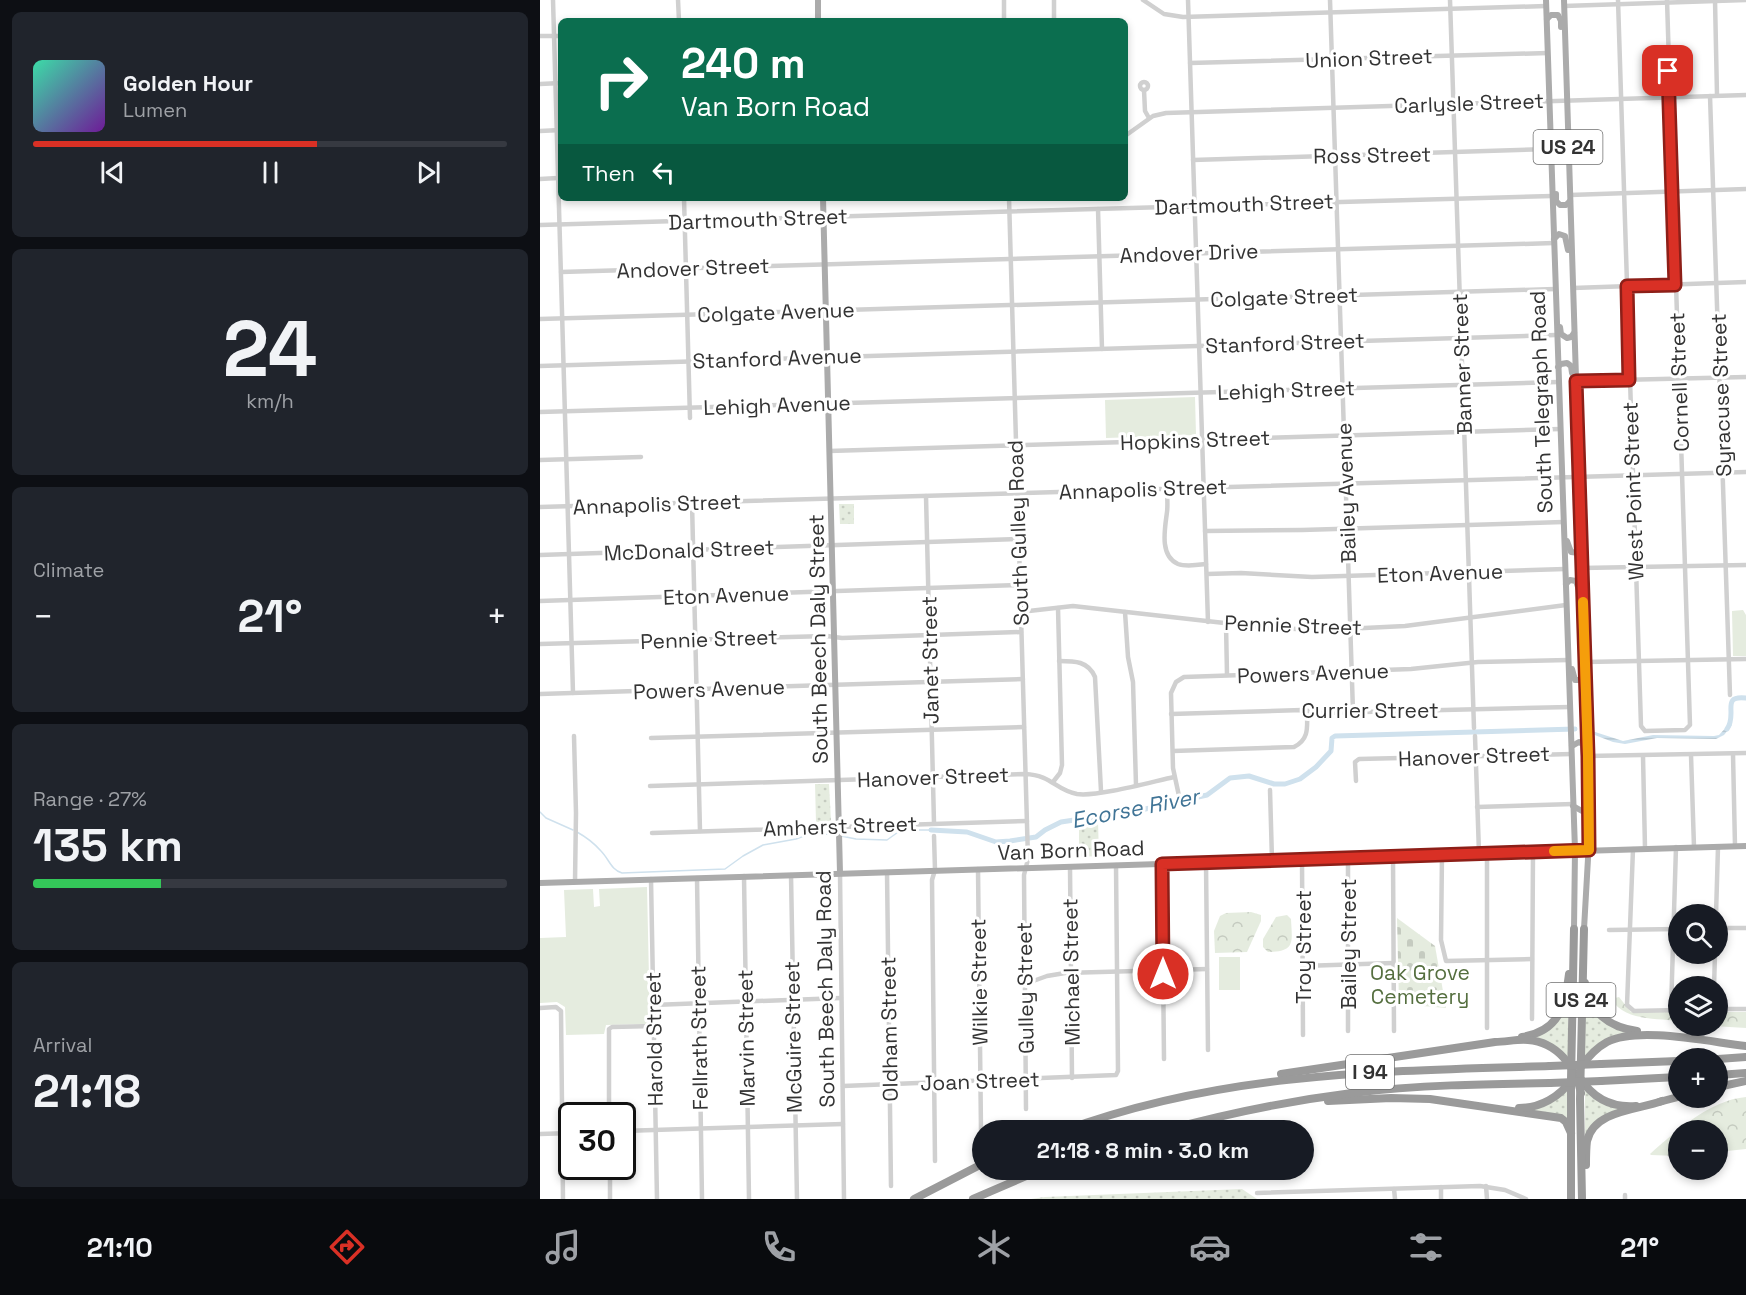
<!DOCTYPE html>
<meta charset="utf-8">
<style>
:root{--surface:#171b24;--page:#20242c;--text:#f1f3f6;--muted:#9ea1a6;--line:#363941;--accent:#d93025}
body{margin:0;font-family:"Space Grotesk",sans-serif;background:var(--page);color:var(--text);height:100vh;display:flex;flex-direction:column;font-size:22px;white-space:nowrap}
*{box-sizing:border-box;margin:0}
p{font-size:20px;color:var(--muted)}
.icon{flex:none;width:33px;height:33px;fill:none;stroke:currentColor;stroke-width:2;stroke-linecap:round;stroke-linejoin:round}
.map{position:relative;flex:1;overflow:hidden}
.sheet{display:flex;flex-direction:column;gap:12px;padding:12px;background:#0d0f14;width:540px}
.sheet>*{flex:none}
.top-card{position:absolute;left:18px;top:18px;width:570px;height:183px;border-radius:9px;box-shadow:0 3px 9px #0003;background:#0b6e4f;color:#fff;overflow:hidden}
.buttons{position:absolute;left:1128px;top:904px;display:grid;gap:12px}
.buttons a{display:grid;place-items:center;width:60px;height:60px;border-radius:50%;background:var(--surface);box-shadow:0 3px 9px #0003;font-size:30px}
.speed{position:absolute;left:18px;top:1102px;display:flex;gap:12px;font-size:30px;font-weight:700;text-align:center}
.speed>*{display:grid;place-content:center;width:78px;height:78px;border-radius:50%;background:var(--surface);box-shadow:0 3px 9px #0003;line-height:1}
.speed .limit{border:3px solid #111;border-radius:9px;background:#fff;color:#111}
.pin{position:absolute;display:grid;place-items:center;width:51px;height:51px;color:#fff;margin:-26px;border-radius:12px;box-shadow:0 3px 9px #0006}
.me{position:absolute;width:66px;margin:-33px;rotate:0deg;stroke-linejoin:round;filter:drop-shadow(0 0 4px #0008)}
.turn{display:flex;align-items:center;gap:21px;height:126px;padding:0 24px;font-size:27px}
.turn .icon{width:78px;height:78px;stroke-width:2.5}
.turn b{display:block;font-size:42px;line-height:51px}
.then{display:flex;align-items:center;height:57px;padding:0 24px;background:#0003;gap:12px;font-size:22px}
.big{font-size:45px;font-weight:700;line-height:1.1}
.sheet .tile{flex:1;display:flex;flex-direction:column;justify-content:center;gap:9px;min-width:0;padding:0 21px;border-radius:9px;background:var(--page)}
.sheet .dial{align-items:center;gap:0}
.dial b{font-size:78px;line-height:1}
.song{display:flex;align-items:center;gap:18px}
.cover{width:72px;height:72px;border-radius:9px;background:linear-gradient(135deg,hsl(160 70% 55%),hsl(280 70% 35%))}
.played{height:6px;border-radius:3px;background:linear-gradient(90deg,var(--accent) 60%,var(--line) 60%)}
.keys{display:flex;justify-content:space-around;direction:ltr}
.heat{display:flex;justify-content:space-between;align-items:center;font-size:33px;direction:ltr}
.charge{height:9px;border-radius:4px;background:linear-gradient(90deg,#34c759 27%,var(--line) 0)}
.trip{position:absolute;left:432px;top:1120px;width:342px;height:60px;border-radius:30px;background:var(--surface);box-shadow:0 3px 9px #0003;font-weight:700;line-height:60px;text-align:center}
.menu{display:flex;height:96px;justify-content:space-around;align-items:center;background:#090b0e;color:var(--muted)}
.menu .icon{width:42px;height:42px}
.menu .active{color:var(--accent)}
.menu b{font-size:27px;color:var(--text)}
main{display:flex;flex:1;min-height:0}
.map>svg:first-child{display:block}
.grass{fill:url(#grass-dots)}
.forest{fill:url(#forest-crowns)}
.cemetery{fill:url(#cemetery-stones)}
.green{fill:#e5ecdf}
.water{fill:url(#water-rules)}
.lines{fill:none;stroke-linecap:round;stroke-linejoin:round}
.stream{stroke:#cfe1ed;stroke-width:1.5}
.river{stroke:#cfe1ed;stroke-width:5}
.minor{stroke:#d0d0d0;stroke-width:4.5}
.major{stroke:#ababab;stroke-width:6}
.highway{stroke:#9a9a9a;stroke-width:8}
.highway-bridge{stroke:#9a9a9a;stroke-width:8}
.route-casing{stroke:#8d1f18;stroke-width:15}
.route{stroke:#d93025;stroke-width:10}
.slow{stroke:#f59e0b;stroke-width:10}
.labels{text-anchor:middle;dominant-baseline:central;stroke-width:6;stroke-linejoin:round;paint-order:stroke}
.shield{fill:#fff;stroke:#707070;stroke-width:1.5}
.shield-label{font-size:20px;font-weight:bold;fill:#333}
.street-label{font-size:21px;fill:#333;stroke:#fff}
.park-label{font-size:21px;fill:#556f3f;stroke:#fff}
.water-label{font-size:22px;font-style:italic;fill:#407496;stroke:#fff}
</style>
<main>
<section class="sheet">
<div class="tile">
<div class="song"><i class="cover"></i><div><b>Golden Hour</b><p>Lumen</p></div></div>
<div class="played"></div>
<div class="keys"><svg class="icon" aria-label="previous" viewBox="0 0 24 24"><path d="M18 5L8 12l10 7zM5 5v14"/></svg><svg class="icon" aria-label="pause" viewBox="0 0 24 24"><path d="M8 5v14M16 5v14"/></svg><svg class="icon" aria-label="next" viewBox="0 0 24 24"><path d="M6 5l10 7-10 7zM19 5v14"/></svg></div>
</div>
<div class="tile dial"><b>24</b><p>km/h</p></div>
<div class="tile"><p>Climate</p>
<div class="heat"><a>−</a><b class="big">21°</b><a>+</a></div>
</div>
<div class="tile"><p>Range · 27%</p><b class="big">135 km</b><div class="charge"></div></div>
<div class="tile"><p>Arrival</p><b class="big">21:18</b></div>
</section>
<div class="map">
<svg width="1206" height="1199" viewBox="0 0 1206 1199">
<defs>
<pattern id="grass-dots" width="8" height="8" patternUnits="userSpaceOnUse" patternTransform="scale(1.5)"><rect width="8" height="8" fill="#e5ecdf"/><path d="M2 2h.1M6 6h.1" fill="none" stroke="#c5cbc0" stroke-width="1.8" stroke-linecap="round"/></pattern>
<pattern id="forest-crowns" width="20" height="18" patternUnits="userSpaceOnUse" patternTransform="scale(1.5)"><rect width="20" height="18" fill="#e5ecdf"/><path d="M2 6a3 3 0 1 1 6 0M12 15a3 3 0 1 1 6 0" fill="none" stroke="#c5cbc0"/></pattern>
<pattern id="cemetery-stones" width="16" height="16" patternUnits="userSpaceOnUse" patternTransform="scale(1.5)"><rect width="16" height="16" fill="#e5ecdf"/><path d="M2 7V4a2 2 0 0 1 4 0v3zM10 15v-3a2 2 0 0 1 4 0v3z" fill="#c5cbc0"/></pattern>
<pattern id="water-rules" width="6" height="5" patternUnits="userSpaceOnUse" patternTransform="scale(1.5)"><rect width="6" height="5" fill="#cfe1ed"/><path d="M0 2.5h6" fill="none" stroke="#b2c2cc"/></pattern>
</defs>
<rect width="100%" height="100%" fill="#fff"/>
<g class="grass">
<polygon points="299,504 314,504 314,524 300,524"/>
<polygon points="275,784 289,784 291,822 276,822"/>
<polygon points="558,821 559,856 539,857 539,827"/>
<polygon points="1046,996 1052,1008 1086,1031 1086,1034 1044,1058"/>
<polygon points="1025,1006 1028,1007 1028,1057 993,1038 1026,1008"/>
<polygon points="1028,1088 1028,1119 994,1112 993,1110"/>
<polygon points="1045,1090 1082,1109 1045,1136"/>
<polygon points="702,1189 717,1199 491,1199 505,1197"/>
</g>
<g class="forest">
<polygon points="711,912 721,915 721,921 707,952 675,953 674,931 680,916 686,913"/>
<path d="M747 915 751 919C752 942 756 952 728 952L723 947V939L736 917Z"/>
<path d="M1079 997 1091 1012H1138V1021C1115 1018 1085 1021 1071 999Z"/>
<polygon points="1178,1012 1206,1012 1206,1028 1173,1026 1178,1026"/>
<path d="M1206 1097V1149L1178 1152V1131H1138V1156L1111 1155 1110 1154C1136 1131 1170 1100 1206 1097Z"/>
</g>
<polygon class="cemetery" points="857,918 895,946 906,1008 859,1004"/>
<g class="green">
<polygon points="655,397 656,435 566,438 565,400"/>
<polygon points="1203,610 1206,615 1206,656 1193,656 1192,611"/>
<polygon points="107,887 110,1024 66,1025 64,1034 26,1035 25,1007 17,1002 0,1003 0,938 26,937 24,890 53,889 54,907 60,906 59,889"/>
<rect x="679" y="957" width="21" height="33"/>
</g>
<polygon class="water" points="1190,723 1192,725 1184,735 1176,739 1117,738 1085,744 1073,742 1052,734 1052,731 1083,741 1113,735 1174,736 1179,735"/>
<g class="lines">
<g class="stream">
<polyline points="0,812 6,818 33,830"/>
<path d="M37 832C46 837 54 843 61 851 69 859 71 870 82 873L185 869 203 856 223 845 256 839 272 833 296 835"/>
<polyline points="301,836 316,839 347,840 361,830 391,830"/>
</g>
<g class="river">
<path d="M1187 729C1198 714 1180 695 1206 698"/>
<polyline points="391,830 427,832 456,842 470,841 496,837 505,830 521,822 601,810 667,795 690,778 709,776 734,784 745,784 760,779 776,767 791,751 792,738 795,736 1035,729"/>
</g>
<g class="minor">
<polyline points="13,0 33,693"/>
<polyline points="138,0 139,21"/>
<polyline points="464,0 464,21"/>
<polyline points="514,0 514,21"/>
<polyline points="603,0 624,14 643,17 1006,6"/>
<polyline points="648,0 668,622"/>
<polyline points="790,0 813,712"/>
<polyline points="910,0 934,728"/>
<polyline points="1078,0 1101,726 1105,731 1145,730 1150,725 1127,0"/>
<polyline points="1175,0 1177,95"/>
<polyline points="1024,6 1206,0"/>
<polyline points="0,36 21,36"/>
<polyline points="650,63 1008,53"/>
<circle cx="604" cy="86" r="4"/>
<polyline points="0,84 21,83"/>
<polyline points="604,90 605,111 609,118"/>
<polyline points="1170,96 1190,695"/>
<polyline points="0,131 21,130"/>
<polyline points="585,136 613,116 626,113 1206,95"/>
<polyline points="653,160 1010,149"/>
<polyline points="0,179 18,178"/>
<polyline points="1030,195 1206,189"/>
<polyline points="144,198 150,418"/>
<polyline points="469,198 488,859 484,875 486,1109"/>
<polyline points="558,209 562,349"/>
<polyline points="0,225 1012,196"/>
<polyline points="21,272 1014,243"/>
<polyline points="1033,288 1206,282"/>
<polyline points="0,319 1015,289"/>
<polyline points="0,366 1016,335"/>
<polyline points="1036,381 1206,377"/>
<polyline points="0,412 1018,382"/>
<polyline points="289,451 1020,429"/>
<polyline points="0,460 101,457"/>
<path d="M627 489C627 497 628 505 627 512 625 528 619 556 638 564 646 567 658 565 666 564"/>
<polyline points="386,496 394,823"/>
<polyline points="152,503 160,831"/>
<polyline points="0,507 1206,472"/>
<polyline points="665,531 762,530 1023,522"/>
<polyline points="0,555 478,539"/>
<polyline points="1042,568 1206,565"/>
<polyline points="667,574 701,573 772,577 1025,569"/>
<polyline points="0,601 480,585"/>
<polyline points="480,612 533,606 729,628 784,630 865,626 1026,605"/>
<polyline points="585,612 588,657 593,682 596,785"/>
<polyline points="686,624 687,675"/>
<polyline points="0,644 287,636 302,638 481,632"/>
<path d="M519 661C535 661 548 661 555 677L561 791"/>
<polyline points="1045,662 1206,659"/>
<polyline points="0,694 483,679"/>
<polyline points="631,714 762,710 782,713 1030,707"/>
<polyline points="34,736 36,813 35,881"/>
<polyline points="935,736 939,853"/>
<polyline points="111,738 484,727"/>
<path d="M633 751 754 747C770 739 767 726 767 711"/>
<polyline points="1193,754 1195,846"/>
<polyline points="1151,755 1154,847"/>
<polyline points="1048,756 1206,753"/>
<polyline points="1103,756 1105,848"/>
<polyline points="816,781 815,762 819,759 1032,754"/>
<polyline points="513,782 520,773 522,765 518,608"/>
<path d="M110 786 485 774C512 775 515 790 537 794 557 797 611 782 634 777"/>
<polyline points="730,790 732,860"/>
<polyline points="639,796 633,768 631,693 636,682 644,677 871,669 938,662 1028,660"/>
<polyline points="937,807 1033,804"/>
<polyline points="112,833 487,821"/>
<polyline points="394,836 395,870 392,880 395,1161"/>
<polyline points="1093,849 1087,1005 1094,1011 1138,1010"/>
<polyline points="902,854 901,940 906,961 992,959"/>
<polyline points="853,856 854,1031"/>
<polyline points="808,858 808,1031"/>
<polyline points="762,859 763,1035"/>
<polyline points="666,863 668,1050"/>
<polyline points="622,864 624,1059"/>
<polyline points="530,867 532,1078"/>
<polyline points="438,869 441,1131"/>
<polyline points="347,872 351,1186"/>
<polyline points="300,873 304,1199"/>
<polyline points="251,875 257,1199"/>
<polyline points="204,876 209,1199"/>
<polyline points="157,878 162,1199"/>
<polyline points="111,879 117,1199"/>
<polyline points="1176,915 1178,847"/>
<polyline points="1178,928 1206,928"/>
<polyline points="1069,930 1138,929"/>
<polyline points="763,966 853,963"/>
<polyline points="485,984 507,976 525,973 667,969"/>
<polyline points="1174,987 1175,954"/>
<polyline points="113,1005 301,998"/>
<polyline points="0,1008 16,1007 21,1011 23,1199"/>
<polyline points="1178,1009 1206,1009"/>
<polyline points="1131,1010 1136,847"/>
<polyline points="992,1019 993,851"/>
<polyline points="947,1028 947,853"/>
<polyline points="303,1086 576,1075 578,1071 576,865"/>
<polyline points="69,1116 69,1029 72,1027 114,1026"/>
<polyline points="82,1131 303,1124"/>
<polyline points="0,1134 32,1133"/>
<polyline points="70,1167 70,1199"/>
<polyline points="946,1186 947,1199"/>
<polyline points="901,1187 901,1199"/>
<polyline points="854,1189 855,1199"/>
<polyline points="717,1193 940,1186 965,1190 986,1199"/>
<polyline points="1085,1195 1085,1199"/>
</g>
<g class="major">
<polyline points="278,0 278,21"/>
<polyline points="1006,0 1035,850 1034,929"/>
<polyline points="1024,0 1048,756 1049,841 1044,929"/>
<polyline points="1007,19 1011,15 1018,15 1021,21 1021,27"/>
<polyline points="1016,194 1016,201 1020,205 1026,205 1030,201"/>
<polyline points="283,198 300,873"/>
<polyline points="1014,239 1019,234 1025,236 1028,250"/>
<polyline points="1020,327 1021,334 1027,338 1031,337 1034,333"/>
<polyline points="1018,367 1021,364 1027,363 1031,366 1032,373"/>
<polyline points="1027,541 1031,552 1039,553 1041,549"/>
<polyline points="1026,584 1030,580 1036,581 1039,590"/>
<polyline points="1032,669 1035,680 1041,680 1045,675"/>
<polyline points="1032,746 1039,742 1043,744 1046,783"/>
<polyline points="1033,806 1042,811 1049,807"/>
<polyline points="0,883 1206,846"/>
</g>
<g class="highway">
<path d="M1045 983C1049 1012 1069 1027 1097 1031"/>
<path d="M982 1037C1019 1031 1025 1007 1029 974"/>
<polyline points="1178,1059 1206,1057"/>
<polyline points="1061,1064 1138,1061"/>
<path d="M1040 1068C1047 1058 1056 1048 1067 1042 1098 1026 1170 1042 1206 1046"/>
<path d="M741 1074 955 1042C966 1042 977 1039 988 1040 1017 1042 1036 1067 1041 1093"/>
<polyline points="1178,1075 1206,1073"/>
<path d="M1040 1078C1053 1098 1072 1108 1096 1106"/>
<polyline points="1061,1081 1138,1077"/>
<polyline points="1178,1087 1206,1081"/>
<polyline points="788,1101 851,1098 890,1099 1021,1118 1026,1122 1031,1133"/>
<polyline points="1119,1102 1138,1097"/>
<path d="M979 1108C1000 1108 1020 1097 1032 1079"/>
<path d="M523 1131C682 1072 843 1071 1010 1066"/>
<path d="M623 1131C685 1114 748 1101 812 1093 878 1085 944 1084 1010 1083"/>
<path d="M1046 1165C1046 1157 1046 1149 1047 1141 1054 1110 1098 1110 1122 1101"/>
<polyline points="374,1199 442,1164"/>
<polyline points="433,1199 500,1170"/>
<polyline points="1031,1199 1031,1080 1034,929"/>
<polyline points="1042,1199 1040,1099 1044,929"/>
</g>
<g class="highway-bridge">
<polyline points="1010,1066 1061,1064"/>
<polyline points="1010,1083 1061,1081"/>
</g>
</g>
<g class="lines">
<g class="route-casing">
<polyline id="route" points="623,974 622,864 1049,850 1048,756 1036,381 1089,380 1087,286 1135,285 1128,71"/>
</g>
<use href="#route" class="route"/>
<polyline class="slow" points="1014,851 1049,850 1048,756 1043,602"/>
</g>
<g class="labels">
<g class="shield">
<rect x="993.5" y="130" width="69" height="34" rx="4.5"/>
<rect x="1006.5" y="983" width="69" height="34" rx="4.5"/>
<rect x="806" y="1055" width="48" height="34" rx="4.5"/>
</g>
<g class="shield-label">
<text x="1028" y="147">US 24</text>
<text x="1041" y="1000">US 24</text>
<text x="830" y="1072">I 94</text>
</g>
<g class="street-label">
<text transform="translate(829 58) rotate(-2)">Union Street</text>
<text transform="translate(929 103) rotate(-2)">Carlysle Street</text>
<text transform="translate(832 155) rotate(-1)">Ross Street</text>
<text transform="translate(704 204) rotate(-2)">Dartmouth Street</text>
<text transform="translate(218 219) rotate(-2)">Dartmouth Street</text>
<text transform="translate(649 253) rotate(-2)">Andover Drive</text>
<text transform="translate(153 268) rotate(-2)">Andover Street</text>
<text transform="translate(744 297) rotate(-2)">Colgate Street</text>
<text transform="translate(236 312) rotate(-2)">Colgate Avenue</text>
<text transform="translate(745 343) rotate(-2)">Stanford Street</text>
<text transform="translate(237 358) rotate(-2)">Stanford Avenue</text>
<text transform="translate(922 364) rotate(-92)">Banner Street</text>
<text transform="translate(1139 382) rotate(-92)">Cornell Street</text>
<text transform="translate(746 390) rotate(-2)">Lehigh Street</text>
<text transform="translate(1181 395) rotate(-92)">Syracuse Street</text>
<text transform="translate(1001 402) rotate(-92)">South Telegraph Road</text>
<text transform="translate(237 405) rotate(-2)">Lehigh Avenue</text>
<text transform="translate(655 440) rotate(-2)">Hopkins Street</text>
<text transform="translate(603 489) rotate(-2)">Annapolis Street</text>
<text transform="translate(1093 491) rotate(-92)">West Point Street</text>
<text transform="translate(806 493) rotate(-92)">Bailey Avenue</text>
<text transform="translate(117 504) rotate(-2)">Annapolis Street</text>
<text transform="translate(478 533) rotate(-92)">South Gulley Road</text>
<text transform="translate(149 550) rotate(-2)">McDonald Street</text>
<text transform="translate(900 573) rotate(-2)">Eton Avenue</text>
<text transform="translate(186 595) rotate(-2)">Eton Avenue</text>
<text transform="translate(753 625) rotate(2)">Pennie Street</text>
<text transform="translate(169 639) rotate(-2)">Pennie Street</text>
<text transform="translate(278 639) rotate(-91)">South Beech Daly Street</text>
<text transform="translate(390 660) rotate(-91)">Janet Street</text>
<text transform="translate(773 673) rotate(-2)">Powers Avenue</text>
<text transform="translate(169 689) rotate(-2)">Powers Avenue</text>
<text x="830" y="710">Currier Street</text>
<text transform="translate(934 756) rotate(-2)">Hanover Street</text>
<text transform="translate(393 777) rotate(-2)">Hanover Street</text>
<text transform="translate(300 826) rotate(-2)">Amherst Street</text>
<text transform="translate(531 850) rotate(-2)">Van Born Road</text>
<text transform="translate(808 944) rotate(-90)">Bailey Street</text>
<text transform="translate(763 947) rotate(-90)">Troy Street</text>
<text transform="translate(531 972) rotate(-91)">Michael Street</text>
<text transform="translate(439 982) rotate(-91)">Wilkie Street</text>
<text transform="translate(485 988) rotate(-91)">Gulley Street</text>
<text transform="translate(285 989) rotate(-91)">South Beech Daly Road</text>
<text transform="translate(349 1029) rotate(-91)">Oldham Street</text>
<text transform="translate(253 1037) rotate(-91)">McGuire Street</text>
<text transform="translate(159 1038) rotate(-91)">Fellrath Street</text>
<text transform="translate(206 1038) rotate(-91)">Marvin Street</text>
<text transform="translate(114 1039) rotate(-91)">Harold Street</text>
<text transform="translate(440 1081) rotate(-2)">Joan Street</text>
</g>
<g class="park-label">
<text x="880" y="972">Oak Grove<tspan x="880" dy="24">Cemetery</tspan></text>
</g>
<g class="water-label">
<text transform="translate(595 808) rotate(-11)">Ecorse River</text>
</g>
</g>
</svg>
<div class="buttons">
<a><svg class="icon" aria-label="search" viewBox="0 0 24 24"><circle cx="10" cy="10" r="6"/><path d="M15 15l6 6"/></svg></a>
<a><svg class="icon" aria-label="layers" viewBox="0 0 24 24"><path d="M12 4l9 5-9 5-9-5zM3 14l9 5 9-5"/></svg></a>
<a>+</a>
<a>−</a>
</div>
<div class="speed"><div class="limit">30</div></div>
<div class="pin" style="left:1128px;top:71px;background:#d93025"><svg class="icon" aria-label="arrive" viewBox="0 0 24 24"><path d="M6 21V4h12l-3 4 3 4H6"/></svg></div>
<svg class="me" style="left:623px;top:974px" viewBox="-20 -20 40 40"><circle r="17" fill="#d93025" stroke="#fff" stroke-width="3"/><path d="M0-11L8 9 0 5-8 9z" fill="#fff"/></svg>
<div class="trip">21:18 · 8 min · 3.0 km</div>
<div class="top-card">
<div class="turn"><svg class="icon" aria-label="right" viewBox="0 0 24 24"><path d="M7 20v-9h11M14 6l5 5-5 5"/></svg><div><b>240 m</b>Van Born Road</div></div>
<div class="then">Then<svg class="icon" aria-label="left" viewBox="0 0 24 24"><path d="M17 20v-9H6M10 6l-5 5 5 5"/></svg></div>
</div>
</div>
</main>
<nav class="menu">
<b>21:10</b>
<svg class="icon active" aria-label="directions" viewBox="0 0 24 24"><path d="M12 3l9 9-9 9-9-9zM9 14v-3h6M13 9l2 2-2 2"/></svg>
<svg class="icon" aria-label="music" viewBox="0 0 24 24"><path d="M9 18V5l10-2v13"/><circle cx="6" cy="18" r="3"/><circle cx="16" cy="16" r="3"/></svg>
<svg class="icon" aria-label="phone" viewBox="0 0 24 24"><path d="M5 4h4l2 5-3 2q2 4 5 5l2-3 5 2v4C11 20 4 13 5 4z"/></svg>
<svg class="icon" aria-label="climate" viewBox="0 0 24 24"><path d="M12 3v18M4 7l16 10M4 17L20 7"/></svg>
<svg class="icon" aria-label="car" viewBox="0 0 24 24"><path d="M5 17H2v-5l4-1 3-4h7l3 4 3 1v5h-3M9 17h6M6 11h13"/><circle cx="7" cy="17" r="2"/><circle cx="17" cy="17" r="2"/></svg>
<svg class="icon" aria-label="filters" viewBox="0 0 24 24"><path d="M4 7h16M4 17h16"/><circle cx="9" cy="7" r="2"/><circle cx="15" cy="17" r="2"/></svg>
<b>21°</b>
</nav>
